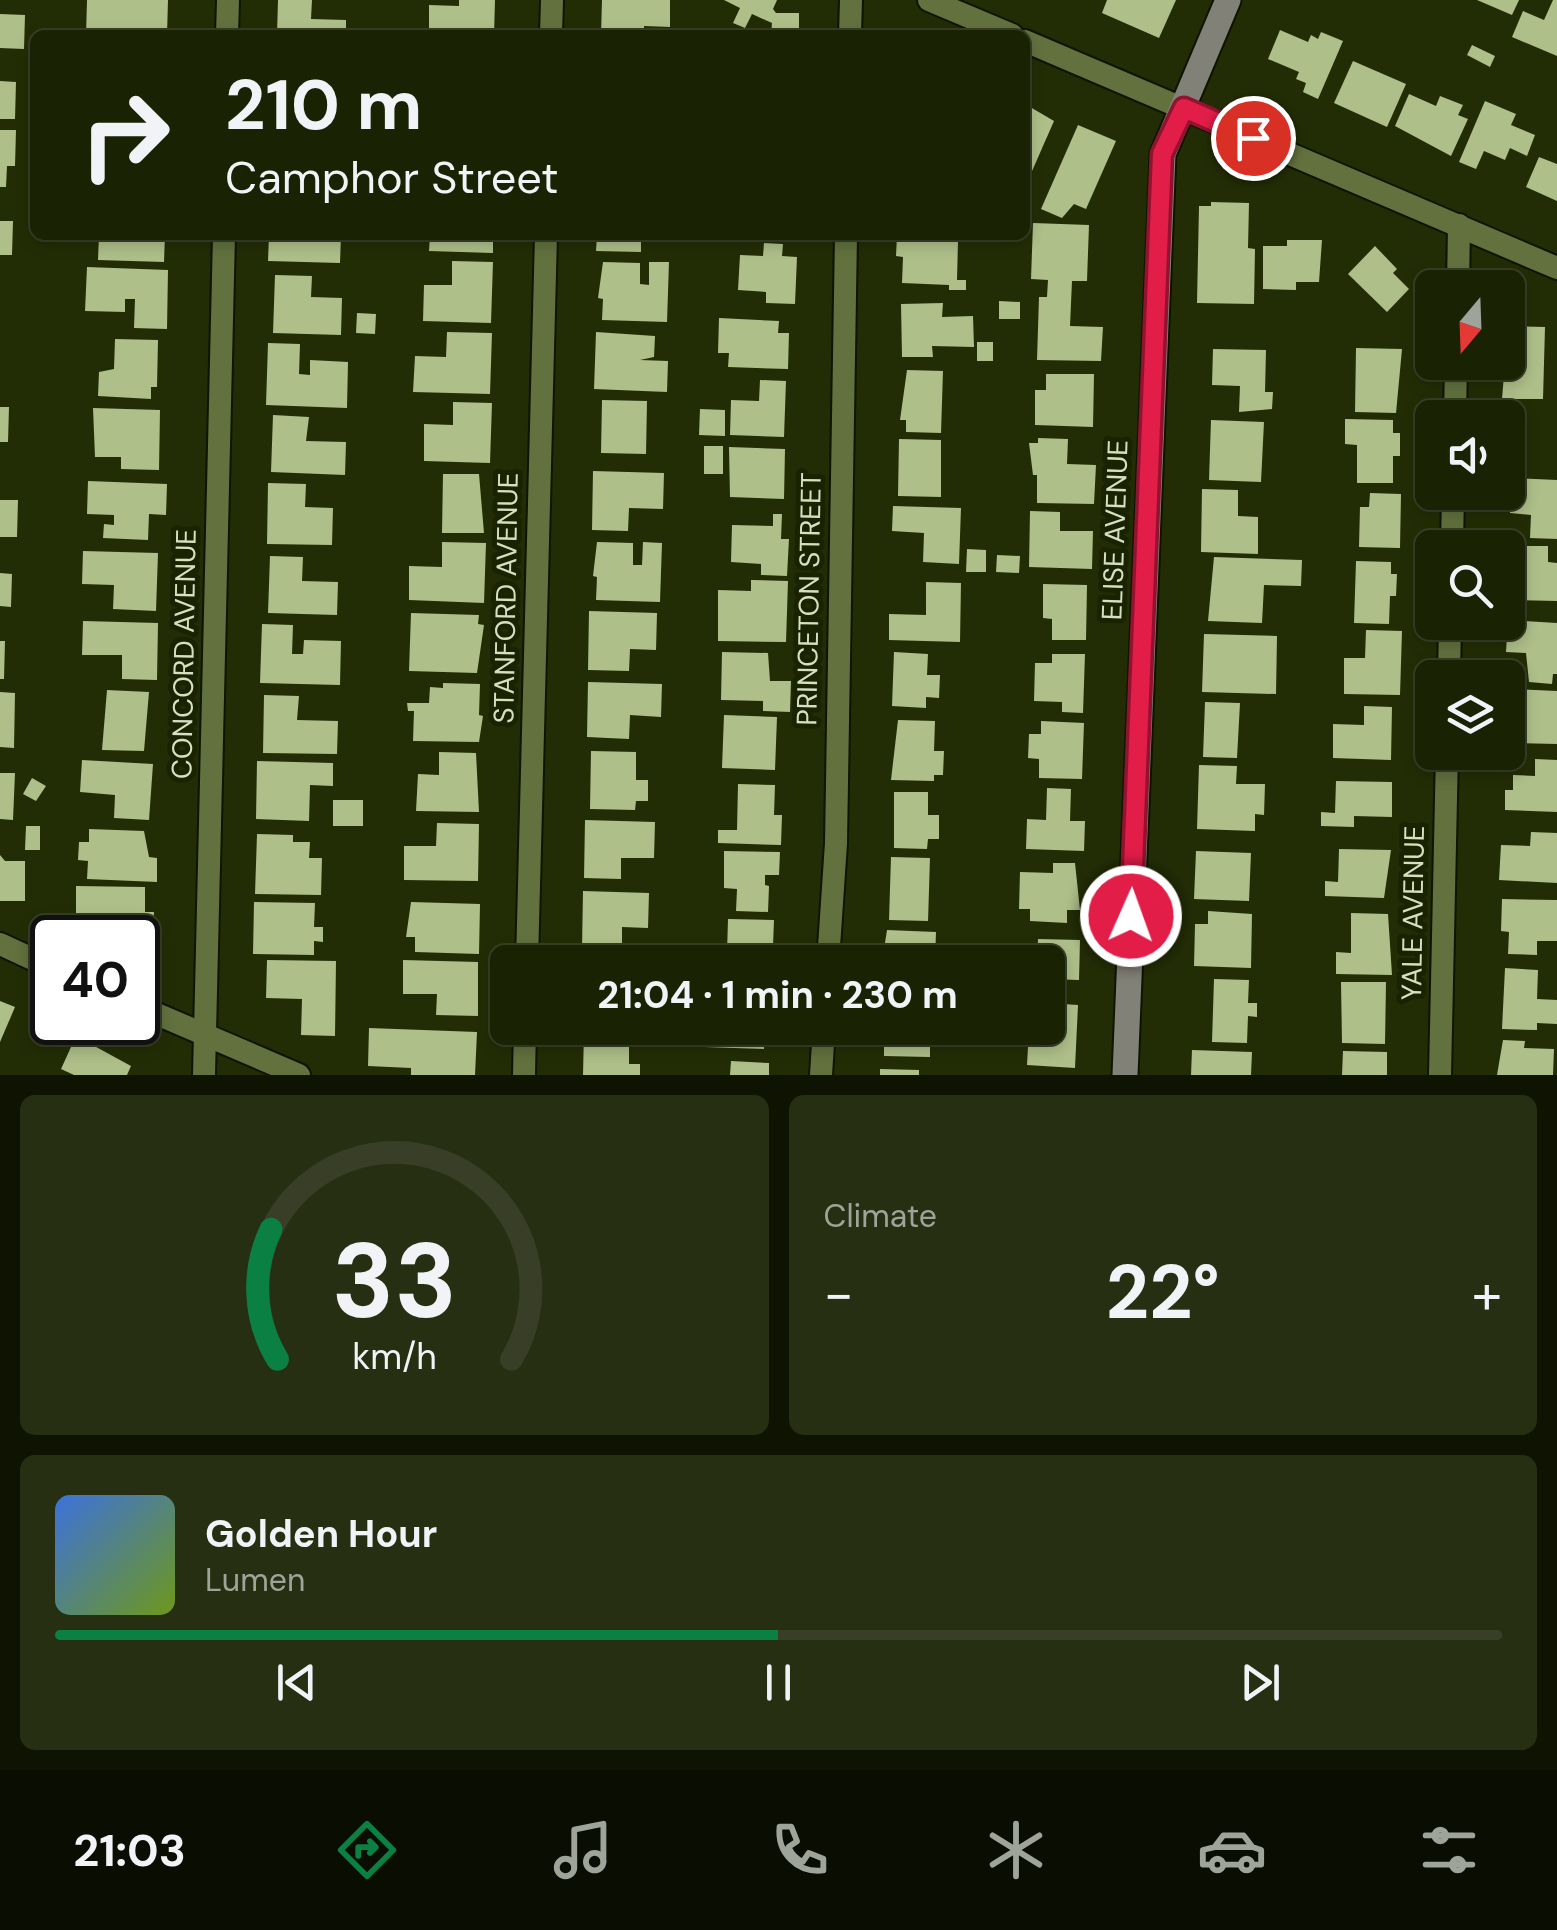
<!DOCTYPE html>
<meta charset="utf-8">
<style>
:root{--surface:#1a2204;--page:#272f13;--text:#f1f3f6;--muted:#9fa49a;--line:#383f26;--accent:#0b8043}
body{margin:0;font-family:"DM Sans",sans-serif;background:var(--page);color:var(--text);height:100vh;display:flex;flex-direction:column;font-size:38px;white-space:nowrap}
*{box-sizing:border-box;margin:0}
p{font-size:32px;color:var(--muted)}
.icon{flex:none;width:55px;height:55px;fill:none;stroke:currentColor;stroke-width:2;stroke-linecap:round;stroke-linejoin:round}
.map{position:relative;height:1075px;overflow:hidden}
.side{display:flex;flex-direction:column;gap:20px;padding:20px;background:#0e1302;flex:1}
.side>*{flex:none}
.top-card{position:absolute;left:30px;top:30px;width:1000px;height:210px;border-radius:15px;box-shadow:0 5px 15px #0003,0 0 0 2px var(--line);background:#1a2204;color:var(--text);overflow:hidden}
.needle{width:65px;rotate:199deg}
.buttons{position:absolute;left:1415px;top:270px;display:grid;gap:20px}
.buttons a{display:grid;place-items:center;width:110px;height:110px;border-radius:15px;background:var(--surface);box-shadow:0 5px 15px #0003,0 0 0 2px var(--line);font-size:50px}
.speed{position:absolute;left:30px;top:915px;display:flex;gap:20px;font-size:50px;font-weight:700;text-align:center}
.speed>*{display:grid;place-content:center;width:130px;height:130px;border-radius:50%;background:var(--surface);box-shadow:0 5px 15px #0003,0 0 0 2px var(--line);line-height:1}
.speed .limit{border:5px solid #111;border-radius:15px;background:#fff;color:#111}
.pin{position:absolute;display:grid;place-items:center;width:85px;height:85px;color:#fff;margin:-42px;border:5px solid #fff;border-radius:50%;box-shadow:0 2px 10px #0007}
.me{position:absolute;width:110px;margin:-55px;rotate:2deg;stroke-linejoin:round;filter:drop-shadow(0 0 8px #0008)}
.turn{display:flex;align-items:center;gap:35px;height:210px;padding:0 30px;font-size:45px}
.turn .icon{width:130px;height:130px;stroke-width:2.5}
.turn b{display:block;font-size:70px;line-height:85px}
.big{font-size:75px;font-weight:700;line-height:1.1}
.side .card{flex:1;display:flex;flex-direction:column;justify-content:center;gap:15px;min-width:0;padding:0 35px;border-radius:15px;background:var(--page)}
.side .dial{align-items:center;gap:0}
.dial svg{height:260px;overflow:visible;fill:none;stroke:var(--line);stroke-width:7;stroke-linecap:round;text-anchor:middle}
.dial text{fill:var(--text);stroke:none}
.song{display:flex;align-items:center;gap:30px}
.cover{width:120px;height:120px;border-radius:15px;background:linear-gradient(135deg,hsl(220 70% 55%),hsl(80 70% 35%))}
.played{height:10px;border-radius:5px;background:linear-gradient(90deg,var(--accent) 50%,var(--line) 50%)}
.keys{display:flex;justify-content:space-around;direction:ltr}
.heat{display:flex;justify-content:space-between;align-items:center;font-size:55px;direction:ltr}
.side .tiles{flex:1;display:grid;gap:20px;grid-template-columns:1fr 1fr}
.card:last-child{grid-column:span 2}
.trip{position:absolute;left:490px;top:945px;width:575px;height:100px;border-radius:15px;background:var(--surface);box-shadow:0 5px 15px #0003,0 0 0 2px var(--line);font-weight:700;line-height:100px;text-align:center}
.tabs{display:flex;height:160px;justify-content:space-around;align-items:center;background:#0a0e02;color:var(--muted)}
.tabs .icon{width:70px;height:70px}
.tabs .selected{color:var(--accent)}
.tabs b{font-size:45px;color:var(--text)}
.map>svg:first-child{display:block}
.building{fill:#aebf89}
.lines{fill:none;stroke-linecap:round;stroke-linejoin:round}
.street-casing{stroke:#0e1400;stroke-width:26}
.secondary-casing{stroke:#0e1400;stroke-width:29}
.street{stroke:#62713e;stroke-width:22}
.secondary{stroke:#818177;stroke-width:25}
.route-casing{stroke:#92132f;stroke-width:25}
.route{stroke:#e11d48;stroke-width:18}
.labels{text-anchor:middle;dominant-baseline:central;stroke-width:10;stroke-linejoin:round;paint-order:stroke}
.street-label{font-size:28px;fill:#d6dfc4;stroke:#1a2300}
</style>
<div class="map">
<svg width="1557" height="1075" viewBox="0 0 1557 1075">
<rect width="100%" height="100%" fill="#232d05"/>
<g class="building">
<polygon points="87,0 168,0 167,35 136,35 136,29 124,29 124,35 86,35"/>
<polygon points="278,0 312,0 311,19 346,20 346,35 277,35"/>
<polygon points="459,0 495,0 494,35 429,35 429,5 459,6"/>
<polygon points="602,0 670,0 670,27 644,26 644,35 601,35"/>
<polygon points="724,0 777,0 773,9 776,13 799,13 799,35 771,35 772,23 752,14 745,28 733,23 740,8"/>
<polygon points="1107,0 1176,0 1159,38 1102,13"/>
<polygon points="1477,0 1519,0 1512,15"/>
<polygon points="1553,0 1557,0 1557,56 1512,37 1523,11 1544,20"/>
<polygon points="0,14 25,15 24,49 0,48"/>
<polygon points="1280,30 1308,42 1311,35 1318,39 1321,32 1343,41 1318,99 1303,92 1306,83 1296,79 1299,72 1268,59"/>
<polygon points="1472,45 1495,56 1490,67 1467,55"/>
<polygon points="1353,61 1406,84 1387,127 1334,103"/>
<polygon points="0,81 16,82 15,119 0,119"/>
<polygon points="1409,94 1436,106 1440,96 1463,105 1458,115 1468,119 1451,156 1395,126"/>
<polygon points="1485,101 1516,114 1511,125 1535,135 1527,156 1510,148 1505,160 1484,151 1476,169 1459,162"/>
<polygon points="1025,104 1054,121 1025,187"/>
<polygon points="1078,125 1116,141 1086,209 1074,204 1062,218 1041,209"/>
<polygon points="0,130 16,130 15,166 7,166 6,187 0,187"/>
<polygon points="1539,157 1557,164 1557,201 1526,187"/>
<polygon points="1211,202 1249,203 1248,248 1255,249 1254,304 1197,303 1199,206 1211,206"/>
<polygon points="0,221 13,221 12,255 0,255"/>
<polygon points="1033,223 1089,225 1087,281 1072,281 1070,326 1103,327 1101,361 1037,360 1039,297 1047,297 1048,280 1031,279"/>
<polygon points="99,235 165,235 164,262 98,260"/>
<polygon points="269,235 341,235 340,263 268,261"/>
<polygon points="430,235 493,235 493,253 429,251"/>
<polygon points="597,235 641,235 641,252 596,251"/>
<polygon points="897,235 949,235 949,241 958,241 957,280 966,280 966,290 949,290 949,285 902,283 903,257 896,256"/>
<polygon points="1287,240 1322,240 1319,282 1296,282 1296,290 1263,289 1263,246 1287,246"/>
<polygon points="764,243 783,244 782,256 797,257 795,304 766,303 766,292 738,290 740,255 763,256"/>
<polygon points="1375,246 1397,269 1393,273 1409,289 1387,312 1348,274"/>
<polygon points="452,261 493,262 491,323 423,321 424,285 452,285"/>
<polygon points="603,262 640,263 640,284 649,285 649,262 669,262 667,322 602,320 603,299 598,298"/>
<polygon points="87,267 168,270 167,329 134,328 135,299 125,299 125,312 85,311"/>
<polygon points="275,275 312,276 311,297 342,298 341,335 273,333"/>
<polygon points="999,301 1020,302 1020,319 999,319"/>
<polygon points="943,303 942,317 973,316 974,347 932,346 933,357 902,357 901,304"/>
<polygon points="357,313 376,314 375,334 356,333"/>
<polygon points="719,318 779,321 778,333 789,333 788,369 728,367 729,353 718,353"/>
<polygon points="1508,326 1545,327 1543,399 1502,399"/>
<polygon points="447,332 492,333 490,394 413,392 415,356 446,357"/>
<polygon points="596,332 655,336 654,357 640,360 668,361 667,392 594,389"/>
<polygon points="115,339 158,340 157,387 151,387 151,399 98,396 99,372 114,369"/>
<rect x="977" y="342" width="16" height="19"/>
<polygon points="268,343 300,344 299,374 310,375 310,360 348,362 347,408 266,405"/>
<polygon points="1356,348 1402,349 1396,413 1355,412"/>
<polygon points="1213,349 1266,350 1265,392 1273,392 1272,409 1239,412 1240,386 1212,385"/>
<polygon points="907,370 943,371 941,433 906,432 906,420 900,420"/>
<polygon points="1046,374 1094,374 1093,427 1035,425 1035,390 1046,390"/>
<polygon points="760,380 786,381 784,437 730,435 731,400 759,401"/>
<polygon points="602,400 647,401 646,454 601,453"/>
<polygon points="453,402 492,403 490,463 424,461 424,424 453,425"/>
<polygon points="0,407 9,407 8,442 0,442"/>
<polygon points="93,408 160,410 159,470 121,469 121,457 95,457"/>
<polygon points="700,409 725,410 725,436 699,435"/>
<polygon points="273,415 309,417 306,441 346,442 345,475 271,472"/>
<polygon points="1345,419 1393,420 1393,433 1400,433 1400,456 1393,456 1393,483 1357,483 1357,445 1345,444"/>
<polygon points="1211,420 1264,422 1261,482 1209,480"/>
<polygon points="1038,438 1068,439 1067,464 1096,465 1094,504 1037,503 1037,475 1033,475 1029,443 1038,443"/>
<polygon points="899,439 941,440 941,497 898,496"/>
<rect x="704" y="446" width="19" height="28"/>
<polygon points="729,447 785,449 784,499 730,497"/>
<polygon points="593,471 664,473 663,509 629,508 628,531 592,530"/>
<polygon points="443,474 479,474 484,533 442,533"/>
<polygon points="1512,478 1557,480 1557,539 1530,538 1531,515 1510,513"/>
<polygon points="88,481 167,484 166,515 149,514 148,540 103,538 104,524 114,525 114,515 87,514"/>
<polygon points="268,483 306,484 305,507 333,508 332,545 267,544"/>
<polygon points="1202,489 1238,490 1238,516 1258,517 1258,554 1201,552"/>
<polygon points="1370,493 1401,494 1400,548 1359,547 1360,507 1369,507"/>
<polygon points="0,500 18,500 17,537 0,537"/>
<polygon points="893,506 961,508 959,564 923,562 924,533 892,531"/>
<polygon points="1030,511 1060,512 1060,531 1093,531 1092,569 1029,567"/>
<polygon points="773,514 782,514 781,539 789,539 787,576 761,575 761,564 731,562 732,525 773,526"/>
<polygon points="442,542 486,543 484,603 409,600 409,566 442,567"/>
<polygon points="597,542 633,543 633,565 642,565 643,542 662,543 660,602 596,600 597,577 593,576"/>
<polygon points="1513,546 1548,546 1548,562 1557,563 1557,601 1512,600"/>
<polygon points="967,549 986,550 986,572 966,572"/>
<polygon points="83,551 158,553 156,611 113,609 114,585 82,584"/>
<polygon points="997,555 1020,556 1019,573 996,572"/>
<polygon points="270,556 303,557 302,581 338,582 337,615 268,613"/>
<polygon points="1214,557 1302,560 1301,586 1264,585 1262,623 1208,621"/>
<polygon points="1356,561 1391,562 1391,574 1397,574 1396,596 1390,596 1389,624 1354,623"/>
<polygon points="0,573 12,574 11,607 0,606"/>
<polygon points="751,580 788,581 786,642 718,641 718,590 751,591"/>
<polygon points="926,582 961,583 960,642 889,640 889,614 926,615"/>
<polygon points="1043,584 1087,585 1086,640 1052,640 1052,619 1043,618"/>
<polygon points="589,611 657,613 656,650 630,649 629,671 588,670"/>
<polygon points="411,613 479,615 478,624 484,625 477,673 409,671"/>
<polygon points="1508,620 1557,623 1557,674 1553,674 1552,684 1529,682 1526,653 1506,652"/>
<polygon points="83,621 158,623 157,680 122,679 122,655 82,655"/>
<polygon points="262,624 293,625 292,654 303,654 304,640 341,641 340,685 260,683"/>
<polygon points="1366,630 1402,631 1400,695 1344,694 1344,658 1365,658"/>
<polygon points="1204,634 1277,636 1276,694 1202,692"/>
<polygon points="0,641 5,641 4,679 0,679"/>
<polygon points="722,652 768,653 770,681 791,681 790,712 763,711 763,701 721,700"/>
<polygon points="894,652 928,654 927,675 940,675 939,698 926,697 926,708 892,706"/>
<polygon points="1052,654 1085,654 1083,713 1062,712 1062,702 1034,701 1035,663 1052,663"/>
<polygon points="588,682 662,684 661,717 630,715 629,739 587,737"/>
<polygon points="443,683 480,684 479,715 483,716 479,742 413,741 414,711 408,711 407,703 429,703 430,687 443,688"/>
<polygon points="1511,689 1557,691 1557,744 1508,743"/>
<polygon points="107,690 149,692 144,751 102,750"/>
<polygon points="0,692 15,693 14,748 0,747"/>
<polygon points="264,695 299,696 297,720 338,721 337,754 263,753"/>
<polygon points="1205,702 1240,703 1237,758 1203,757"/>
<polygon points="1364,706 1392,707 1391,760 1333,758 1333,724 1364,725"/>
<polygon points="724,715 777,717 775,770 722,768"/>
<polygon points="898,720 935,721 934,751 944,751 943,775 934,775 934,781 891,780"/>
<polygon points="1041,721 1084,723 1082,779 1039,778 1039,759 1028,758 1029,734 1041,734"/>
<polygon points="591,751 636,752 636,780 648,780 648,801 636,801 635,810 590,809"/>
<polygon points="439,752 476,753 479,812 416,811 418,774 439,775"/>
<polygon points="1535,759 1557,760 1557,812 1505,810 1505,790 1513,790 1513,775 1535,776"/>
<polygon points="82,760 153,764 149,820 114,818 115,795 80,792"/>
<polygon points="257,761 333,763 333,786 310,785 309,821 256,819"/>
<polygon points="1199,765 1237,766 1236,784 1265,784 1264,815 1255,814 1255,831 1197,829"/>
<polygon points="0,773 15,773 13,820 0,819"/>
<polygon points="32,778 46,786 36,801 23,794"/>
<polygon points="1336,781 1392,782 1392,817 1354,816 1354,827 1321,826 1321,812 1335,813"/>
<polygon points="738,784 775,785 774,815 782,815 781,845 718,843 718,830 737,830"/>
<polygon points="1047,788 1071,789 1070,821 1085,821 1084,851 1026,849 1027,819 1046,820"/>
<polygon points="894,792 928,792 928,815 939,815 939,839 928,839 927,849 894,848"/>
<rect x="333" y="800" width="30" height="26"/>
<polygon points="585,820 655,822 654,858 621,858 621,879 584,878"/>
<polygon points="437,823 479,824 478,881 404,880 404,846 436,846"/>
<polygon points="26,826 40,826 40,850 25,850"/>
<polygon points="89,829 144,831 149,857 157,858 157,882 87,879 88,861 78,860 79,842 89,842"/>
<polygon points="1531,832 1557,833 1557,883 1499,880 1501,845 1530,846"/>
<polygon points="257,834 293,835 293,842 310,842 309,858 322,858 321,895 255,894"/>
<polygon points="1339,849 1391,850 1384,898 1325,896 1325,881 1338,882"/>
<polygon points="724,851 780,852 779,875 765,875 765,885 769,886 768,912 736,911 737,889 724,888"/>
<polygon points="1196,851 1251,853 1249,901 1194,899"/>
<polygon points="0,855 5,861 25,861 25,901 0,901"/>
<polygon points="891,857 930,858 928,921 889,920"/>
<polygon points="1053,863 1075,863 1080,910 1067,910 1067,923 1030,921 1030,909 1019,909 1020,872 1053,873"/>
<polygon points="76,886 145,887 145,912 154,912 153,942 76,933"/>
<polygon points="583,891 649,893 648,928 622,927 622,949 582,948"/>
<polygon points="1502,899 1557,900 1557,941 1537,941 1537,955 1508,954 1509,932 1501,931"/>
<polygon points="254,902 315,903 314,927 323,927 323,942 314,941 314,955 253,954"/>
<polygon points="411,902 480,904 479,954 415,952 415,937 406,937"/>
<polygon points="1208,911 1252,914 1251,968 1194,966 1195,924 1208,924"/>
<polygon points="1351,913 1388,914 1392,975 1336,974 1336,952 1351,953"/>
<polygon points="728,919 774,920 773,946 780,946 779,962 739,962 739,954 727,953"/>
<polygon points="887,930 936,932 935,962 882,962"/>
<polygon points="1038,939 1080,940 1079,980 1048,979 1048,962 1037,962"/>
<polygon points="267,960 336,961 335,1036 301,1035 302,999 266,998"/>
<polygon points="403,960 478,962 478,1016 436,1015 437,994 403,994"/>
<polygon points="1505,968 1538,970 1537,999 1557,1000 1557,1024 1537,1023 1537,1030 1502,1029"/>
<polygon points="1214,979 1249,980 1248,1003 1257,1003 1257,1017 1248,1016 1247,1043 1212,1042"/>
<polygon points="1341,982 1386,982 1385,1044 1342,1043"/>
<polygon points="0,1001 15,1007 0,1042"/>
<polygon points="1048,1003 1078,1005 1075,1068 1027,1065 1029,1028 1048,1028"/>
<polygon points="369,1028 477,1032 475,1075 411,1075 411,1068 368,1066"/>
<polygon points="704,1028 765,1028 764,1049 704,1047"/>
<polygon points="884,1028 930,1028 930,1057 884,1056"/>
<polygon points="584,1031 629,1032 629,1064 640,1064 640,1075 583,1075"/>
<polygon points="76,1036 131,1066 127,1075 74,1075 61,1069"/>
<polygon points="1503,1040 1525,1041 1524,1048 1554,1049 1553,1075 1497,1075"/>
<polygon points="1192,1050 1252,1052 1251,1075 1191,1075"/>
<polygon points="1343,1051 1387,1052 1387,1075 1342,1075"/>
<polygon points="731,1061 769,1063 769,1075 730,1075"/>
<polygon points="880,1069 919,1070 919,1075 880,1075"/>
</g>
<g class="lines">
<g class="street-casing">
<g id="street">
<polyline points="929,0 1012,35"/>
<polyline points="227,35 228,0"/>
<polyline points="551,35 552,0"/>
<polyline points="850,35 851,0"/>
<polyline points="1025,41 1557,268"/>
<polyline points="1458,288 1459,225"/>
<polyline points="1455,418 1456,362"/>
<polyline points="1452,548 1453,492"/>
<polyline points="1449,678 1450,622"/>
<polyline points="0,944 52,968"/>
<polyline points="527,962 546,235"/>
<polyline points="828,962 836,843 846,235"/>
<polyline points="138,1006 299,1075"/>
<polyline points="204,1075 224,235"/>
<polyline points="524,1075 525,1028"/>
<polyline points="821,1075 824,1028"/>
<polyline points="1440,1075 1447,752"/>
</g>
</g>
<g class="secondary-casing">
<polyline id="secondary" points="1125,1075 1163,154 1228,0"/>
</g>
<use href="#street" class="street"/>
<use href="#secondary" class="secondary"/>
</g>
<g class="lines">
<g class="route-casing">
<polyline id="route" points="1131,916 1162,154 1184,108 1253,138"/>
</g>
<use href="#route" class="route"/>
</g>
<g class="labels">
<g class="street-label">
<text transform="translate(1115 530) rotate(-88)">ELISE AVENUE</text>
<text transform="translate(506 598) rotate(-89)">STANFORD AVENUE</text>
<text transform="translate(809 599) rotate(-89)">PRINCETON STREET</text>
<text transform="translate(184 654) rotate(-89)">CONCORD AVENUE</text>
<text transform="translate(1413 913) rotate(-89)">YALE AVENUE</text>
</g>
</g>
</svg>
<div class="buttons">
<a><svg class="needle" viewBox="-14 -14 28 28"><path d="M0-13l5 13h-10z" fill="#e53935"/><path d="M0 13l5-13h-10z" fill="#9fa49a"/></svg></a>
<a><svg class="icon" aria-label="sound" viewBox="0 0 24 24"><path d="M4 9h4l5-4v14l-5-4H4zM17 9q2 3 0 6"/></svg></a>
<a><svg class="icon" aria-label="search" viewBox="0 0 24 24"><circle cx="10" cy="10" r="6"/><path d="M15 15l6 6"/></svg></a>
<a><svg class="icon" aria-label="layers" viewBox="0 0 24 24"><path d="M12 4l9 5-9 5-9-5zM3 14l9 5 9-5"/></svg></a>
</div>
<div class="speed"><div class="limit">40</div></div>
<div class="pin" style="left:1253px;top:138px;background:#d93025"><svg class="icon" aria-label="arrive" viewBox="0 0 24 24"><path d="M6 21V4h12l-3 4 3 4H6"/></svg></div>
<svg class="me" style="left:1131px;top:916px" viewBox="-20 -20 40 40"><circle r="17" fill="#e11d48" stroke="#fff" stroke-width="3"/><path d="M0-11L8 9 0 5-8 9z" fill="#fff"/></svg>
<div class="trip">21:04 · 1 min · 230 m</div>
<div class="top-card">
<div class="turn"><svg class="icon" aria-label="right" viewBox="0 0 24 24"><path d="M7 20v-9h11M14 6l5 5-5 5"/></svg><div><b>210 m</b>Camphor Street</div></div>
</div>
</div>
<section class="side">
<div class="tiles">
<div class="card dial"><svg viewBox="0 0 100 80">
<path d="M14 69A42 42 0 1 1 86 69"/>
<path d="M14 69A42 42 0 0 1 12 29" stroke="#0b8043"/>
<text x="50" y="56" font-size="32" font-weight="700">33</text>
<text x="50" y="72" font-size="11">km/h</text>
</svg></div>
<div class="card"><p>Climate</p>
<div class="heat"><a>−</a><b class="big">22°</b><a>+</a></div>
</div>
<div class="card">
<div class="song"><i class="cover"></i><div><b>Golden Hour</b><p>Lumen</p></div></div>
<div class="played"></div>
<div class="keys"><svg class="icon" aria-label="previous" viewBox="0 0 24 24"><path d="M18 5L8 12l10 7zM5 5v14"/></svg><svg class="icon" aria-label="pause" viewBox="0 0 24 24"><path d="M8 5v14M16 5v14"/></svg><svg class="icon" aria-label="next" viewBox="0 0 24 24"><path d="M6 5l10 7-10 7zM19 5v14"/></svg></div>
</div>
</div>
</section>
<nav class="tabs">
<b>21:03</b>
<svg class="icon selected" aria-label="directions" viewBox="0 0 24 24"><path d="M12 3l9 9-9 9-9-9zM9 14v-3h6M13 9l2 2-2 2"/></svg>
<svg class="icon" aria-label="music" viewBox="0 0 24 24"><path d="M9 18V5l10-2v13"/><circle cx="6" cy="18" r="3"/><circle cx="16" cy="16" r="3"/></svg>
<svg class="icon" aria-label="phone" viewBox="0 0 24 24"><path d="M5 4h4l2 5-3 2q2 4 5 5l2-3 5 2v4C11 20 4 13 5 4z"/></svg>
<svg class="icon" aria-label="climate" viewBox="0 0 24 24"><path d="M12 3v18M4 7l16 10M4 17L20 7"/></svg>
<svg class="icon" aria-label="car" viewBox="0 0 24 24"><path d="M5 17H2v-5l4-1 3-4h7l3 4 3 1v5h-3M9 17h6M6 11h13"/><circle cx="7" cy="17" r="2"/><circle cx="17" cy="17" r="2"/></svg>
<svg class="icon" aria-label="filters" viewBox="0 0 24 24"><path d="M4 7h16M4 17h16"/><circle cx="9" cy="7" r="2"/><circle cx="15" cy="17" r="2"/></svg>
</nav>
